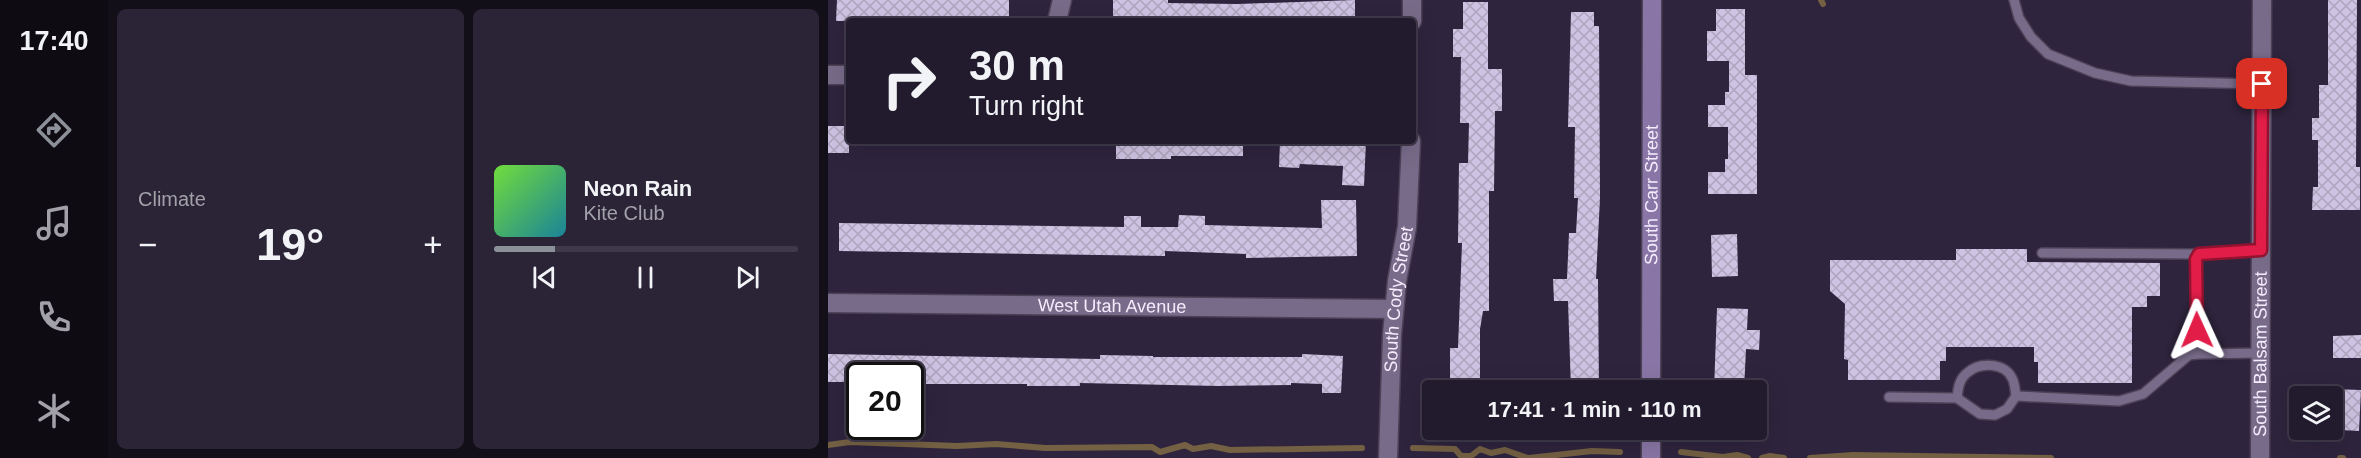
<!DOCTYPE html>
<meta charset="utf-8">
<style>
:root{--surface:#221b2e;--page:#2a2436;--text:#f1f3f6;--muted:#a2a1aa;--line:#3f394a;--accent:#8c9099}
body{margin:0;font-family:Helvetica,sans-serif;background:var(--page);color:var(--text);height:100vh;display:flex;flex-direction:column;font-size:22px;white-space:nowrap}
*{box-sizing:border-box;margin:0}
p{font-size:20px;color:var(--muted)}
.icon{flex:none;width:33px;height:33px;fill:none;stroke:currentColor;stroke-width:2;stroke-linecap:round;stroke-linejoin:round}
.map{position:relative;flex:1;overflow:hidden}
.details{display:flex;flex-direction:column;gap:9px;padding:9px;background:#130f19;width:720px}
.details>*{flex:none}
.hud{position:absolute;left:18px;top:18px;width:570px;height:126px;border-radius:6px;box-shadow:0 6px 24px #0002,0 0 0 2px var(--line);background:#221b2e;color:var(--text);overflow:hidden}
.fabs{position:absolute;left:1461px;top:386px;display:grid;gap:12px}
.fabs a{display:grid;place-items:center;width:54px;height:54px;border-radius:6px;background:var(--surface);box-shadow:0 6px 24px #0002,0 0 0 2px var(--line);font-size:30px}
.speed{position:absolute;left:18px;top:362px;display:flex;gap:12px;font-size:30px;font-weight:700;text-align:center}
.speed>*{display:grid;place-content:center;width:78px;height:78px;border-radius:50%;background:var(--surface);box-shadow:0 6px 24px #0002,0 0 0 2px var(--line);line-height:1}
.speed .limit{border:3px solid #111;border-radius:9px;background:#fff;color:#111}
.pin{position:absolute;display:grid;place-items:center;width:51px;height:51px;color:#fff;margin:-26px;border-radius:12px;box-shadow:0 3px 9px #0006}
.me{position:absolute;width:66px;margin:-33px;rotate:359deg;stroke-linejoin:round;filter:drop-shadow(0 0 4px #0008)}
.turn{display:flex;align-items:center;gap:21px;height:126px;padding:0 24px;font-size:27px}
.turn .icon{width:78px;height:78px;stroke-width:2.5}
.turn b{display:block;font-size:42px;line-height:51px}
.big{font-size:45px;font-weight:700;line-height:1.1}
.details .widget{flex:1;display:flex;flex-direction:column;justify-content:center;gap:9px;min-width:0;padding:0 21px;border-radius:9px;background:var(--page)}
.song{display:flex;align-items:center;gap:18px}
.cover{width:72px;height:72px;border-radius:9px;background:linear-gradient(135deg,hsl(100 70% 55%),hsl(190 70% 35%))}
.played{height:6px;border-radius:3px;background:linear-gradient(90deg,var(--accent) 20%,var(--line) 20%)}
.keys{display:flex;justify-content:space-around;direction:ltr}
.heat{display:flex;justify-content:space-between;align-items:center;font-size:33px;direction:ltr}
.details .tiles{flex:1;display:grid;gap:9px;grid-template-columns:repeat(2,1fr)}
.trip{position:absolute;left:594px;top:380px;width:345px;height:60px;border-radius:6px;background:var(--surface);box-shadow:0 6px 24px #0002,0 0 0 2px var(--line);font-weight:700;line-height:60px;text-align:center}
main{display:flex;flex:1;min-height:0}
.dock{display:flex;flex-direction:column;width:108px;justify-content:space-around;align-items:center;background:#0e0b12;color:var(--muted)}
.dock .icon{width:42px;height:42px}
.dock .selected{color:var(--accent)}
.dock b{font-size:27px;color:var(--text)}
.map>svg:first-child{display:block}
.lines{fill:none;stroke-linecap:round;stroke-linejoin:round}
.stream{stroke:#746043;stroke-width:6}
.building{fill:url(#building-cross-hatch)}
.lane-casing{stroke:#4c4257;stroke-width:12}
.street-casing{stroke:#4c4257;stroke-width:21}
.secondary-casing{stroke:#4c4257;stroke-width:21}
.lane{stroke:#776b89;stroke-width:9}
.street{stroke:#776b89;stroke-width:18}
.secondary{stroke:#8a76a6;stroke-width:18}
.route-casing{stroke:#92132f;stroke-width:15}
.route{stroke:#e11d48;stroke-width:10}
.labels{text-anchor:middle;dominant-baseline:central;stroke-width:6;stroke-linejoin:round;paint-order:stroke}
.street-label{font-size:18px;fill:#f3ecfd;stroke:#2e243d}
</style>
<main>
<nav class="dock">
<b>17:40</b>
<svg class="icon selected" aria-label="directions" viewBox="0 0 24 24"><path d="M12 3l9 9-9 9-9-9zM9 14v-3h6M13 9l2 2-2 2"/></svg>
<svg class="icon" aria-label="music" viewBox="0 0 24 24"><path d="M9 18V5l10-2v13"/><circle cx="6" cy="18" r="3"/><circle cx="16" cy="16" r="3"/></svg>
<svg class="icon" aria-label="phone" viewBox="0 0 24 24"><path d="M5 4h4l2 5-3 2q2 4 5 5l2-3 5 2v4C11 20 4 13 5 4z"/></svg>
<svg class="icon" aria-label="climate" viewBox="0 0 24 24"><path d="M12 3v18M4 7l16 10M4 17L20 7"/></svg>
</nav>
<section class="details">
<div class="tiles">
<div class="widget"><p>Climate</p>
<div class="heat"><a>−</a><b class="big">19°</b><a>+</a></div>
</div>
<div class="widget">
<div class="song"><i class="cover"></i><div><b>Neon Rain</b><p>Kite Club</p></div></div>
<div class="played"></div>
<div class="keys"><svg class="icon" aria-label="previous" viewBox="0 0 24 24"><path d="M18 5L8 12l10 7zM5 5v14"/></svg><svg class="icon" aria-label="pause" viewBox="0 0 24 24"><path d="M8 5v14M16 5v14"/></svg><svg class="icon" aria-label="next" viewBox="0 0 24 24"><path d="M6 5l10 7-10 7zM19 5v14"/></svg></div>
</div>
</div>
</section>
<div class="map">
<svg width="1533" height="458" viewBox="0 0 1533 458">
<defs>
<pattern id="building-cross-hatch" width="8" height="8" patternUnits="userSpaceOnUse" patternTransform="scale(1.5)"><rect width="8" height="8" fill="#cfc3e3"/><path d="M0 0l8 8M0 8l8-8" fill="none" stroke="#aea4bd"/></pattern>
</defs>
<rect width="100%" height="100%" fill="#2e243d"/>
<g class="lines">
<g class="stream">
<polyline points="993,0 995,4"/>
<polyline points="0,445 22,442 129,446 168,444 217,448 324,447 332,452 357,445 365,449 383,446 402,450 534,448"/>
<polyline points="585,448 627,449 633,456 643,456 652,449 663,453 677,450 700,458"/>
<polyline points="853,452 895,457 909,455 920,458"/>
<polyline points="701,458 764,451 792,452"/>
<polyline points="934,458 942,456 956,458"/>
<polyline points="982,458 1025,455 1223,458"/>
<polyline points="1512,458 1515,458"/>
</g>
</g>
<g class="building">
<polygon points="9,0 181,0 181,21 8,21"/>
<polygon points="285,0 340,0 340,3 409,4 527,0 527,21 285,21"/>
<polygon points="1500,0 1529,0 1528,167 1532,167 1532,210 1484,210 1485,187 1490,187 1490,140 1484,140 1484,118 1491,118 1491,85 1500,85"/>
<polygon points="635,2 660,2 660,69 674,69 674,111 667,111 666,191 661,191 661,311 655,311 652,329 652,390 622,390 622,348 630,348 634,243 630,243 631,163 640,163 641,123 632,123 633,57 625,57 625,29 635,29"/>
<polygon points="888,9 917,9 917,75 929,75 929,194 880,194 880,172 897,172 897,159 900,159 900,127 880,127 880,105 897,105 897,92 901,92 901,61 879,61 879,31 888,31"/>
<polygon points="743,12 766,12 766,26 771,26 772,198 768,279 770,279 771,390 743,390 740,301 726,301 725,279 739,279 741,233 748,233 750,198 746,198 747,127 740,127"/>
<rect x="0" y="126" width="21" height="27"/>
<polygon points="288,141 415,141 415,156 343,156 343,159 288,159"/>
<polygon points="452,141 507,143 507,141 538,141 536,186 514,185 515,166 472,164 471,168 451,167"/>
<polygon points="493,200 528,200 529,256 418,258 418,254 337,251 337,256 11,251 11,223 296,227 296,216 313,216 313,227 350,227 351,215 377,216 377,225 494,228"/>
<polygon points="909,234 910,276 884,277 883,235"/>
<polygon points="1128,249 1199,249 1199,262 1332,263 1332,296 1319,296 1319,307 1304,307 1304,383 1210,383 1210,362 1206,362 1206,347 1118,347 1118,361 1112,361 1112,380 1020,380 1020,360 1016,359 1017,304 1002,291 1002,260 1128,260"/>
<polygon points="889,308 920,309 919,330 932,330 931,350 918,349 916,390 886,390"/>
<polygon points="1533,335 1533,358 1505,358 1505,336"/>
<polygon points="0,354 272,359 272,355 325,356 325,357 474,357 474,354 515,356 513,393 494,393 494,384 463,383 463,385 390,386 252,383 252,386 199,386 199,384 82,384 82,375 32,375 32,382 0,382"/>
<polygon points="1504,389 1533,390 1531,431 1513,430 1513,421 1504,421"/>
</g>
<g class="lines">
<g class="lane-casing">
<g id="lane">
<polyline points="1186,0 1191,18 1203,37 1220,54 1267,73 1303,81 1434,84"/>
<polyline points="1214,253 1371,254"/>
<polyline points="1369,354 1433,353"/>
<polyline points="1061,397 1129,398 1152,414 1167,415 1179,409 1188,396 1291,401 1315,394 1361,355 1369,354 1368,259 1371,254 1433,250"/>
<path d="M1129 398C1130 389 1131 379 1139 373 1151 362 1176 362 1184 378 1187 383 1187 391 1188 396"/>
</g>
</g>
<g class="street-casing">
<g id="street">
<polyline points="229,21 234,0"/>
<polyline points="584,21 584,0"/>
<polyline points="0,75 21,75"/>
<path id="s1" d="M0 303 566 309"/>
<path id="s2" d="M560 458 564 335 569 281 579 227 583 141"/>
<path id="s3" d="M1432 458 1434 0"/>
</g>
</g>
<g class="secondary-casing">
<g id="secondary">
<path id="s4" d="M823 390 824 0"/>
<polyline points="823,429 823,458"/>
</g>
</g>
<use href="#lane" class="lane"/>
<use href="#street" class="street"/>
<use href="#secondary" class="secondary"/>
</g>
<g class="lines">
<g class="route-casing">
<polyline id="route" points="1369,330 1368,259 1371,254 1433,250 1434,84"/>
</g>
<use href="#route" class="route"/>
</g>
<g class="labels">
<g class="street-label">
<text stroke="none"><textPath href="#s4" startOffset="195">South Carr Street</textPath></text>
<text stroke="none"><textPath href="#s2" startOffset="159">South Cody Street</textPath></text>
<text stroke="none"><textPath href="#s1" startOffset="284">West Utah Avenue</textPath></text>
<text stroke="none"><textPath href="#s3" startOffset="104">South Balsam Street</textPath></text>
</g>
</g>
</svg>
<div class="fabs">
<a><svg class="icon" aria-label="layers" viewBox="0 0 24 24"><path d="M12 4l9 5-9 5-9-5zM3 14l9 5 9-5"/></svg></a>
</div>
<div class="speed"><div class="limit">20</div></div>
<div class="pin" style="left:1434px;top:84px;background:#d93025"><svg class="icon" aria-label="arrive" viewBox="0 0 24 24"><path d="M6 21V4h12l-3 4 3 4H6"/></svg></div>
<svg class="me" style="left:1369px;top:330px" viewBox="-20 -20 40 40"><path d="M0-17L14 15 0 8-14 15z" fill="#e11d48" stroke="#fff" stroke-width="4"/></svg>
<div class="trip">17:41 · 1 min · 110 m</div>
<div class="hud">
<div class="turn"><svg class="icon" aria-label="right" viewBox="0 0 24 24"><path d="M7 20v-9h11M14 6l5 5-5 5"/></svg><div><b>30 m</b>Turn right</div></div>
</div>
</div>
</main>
